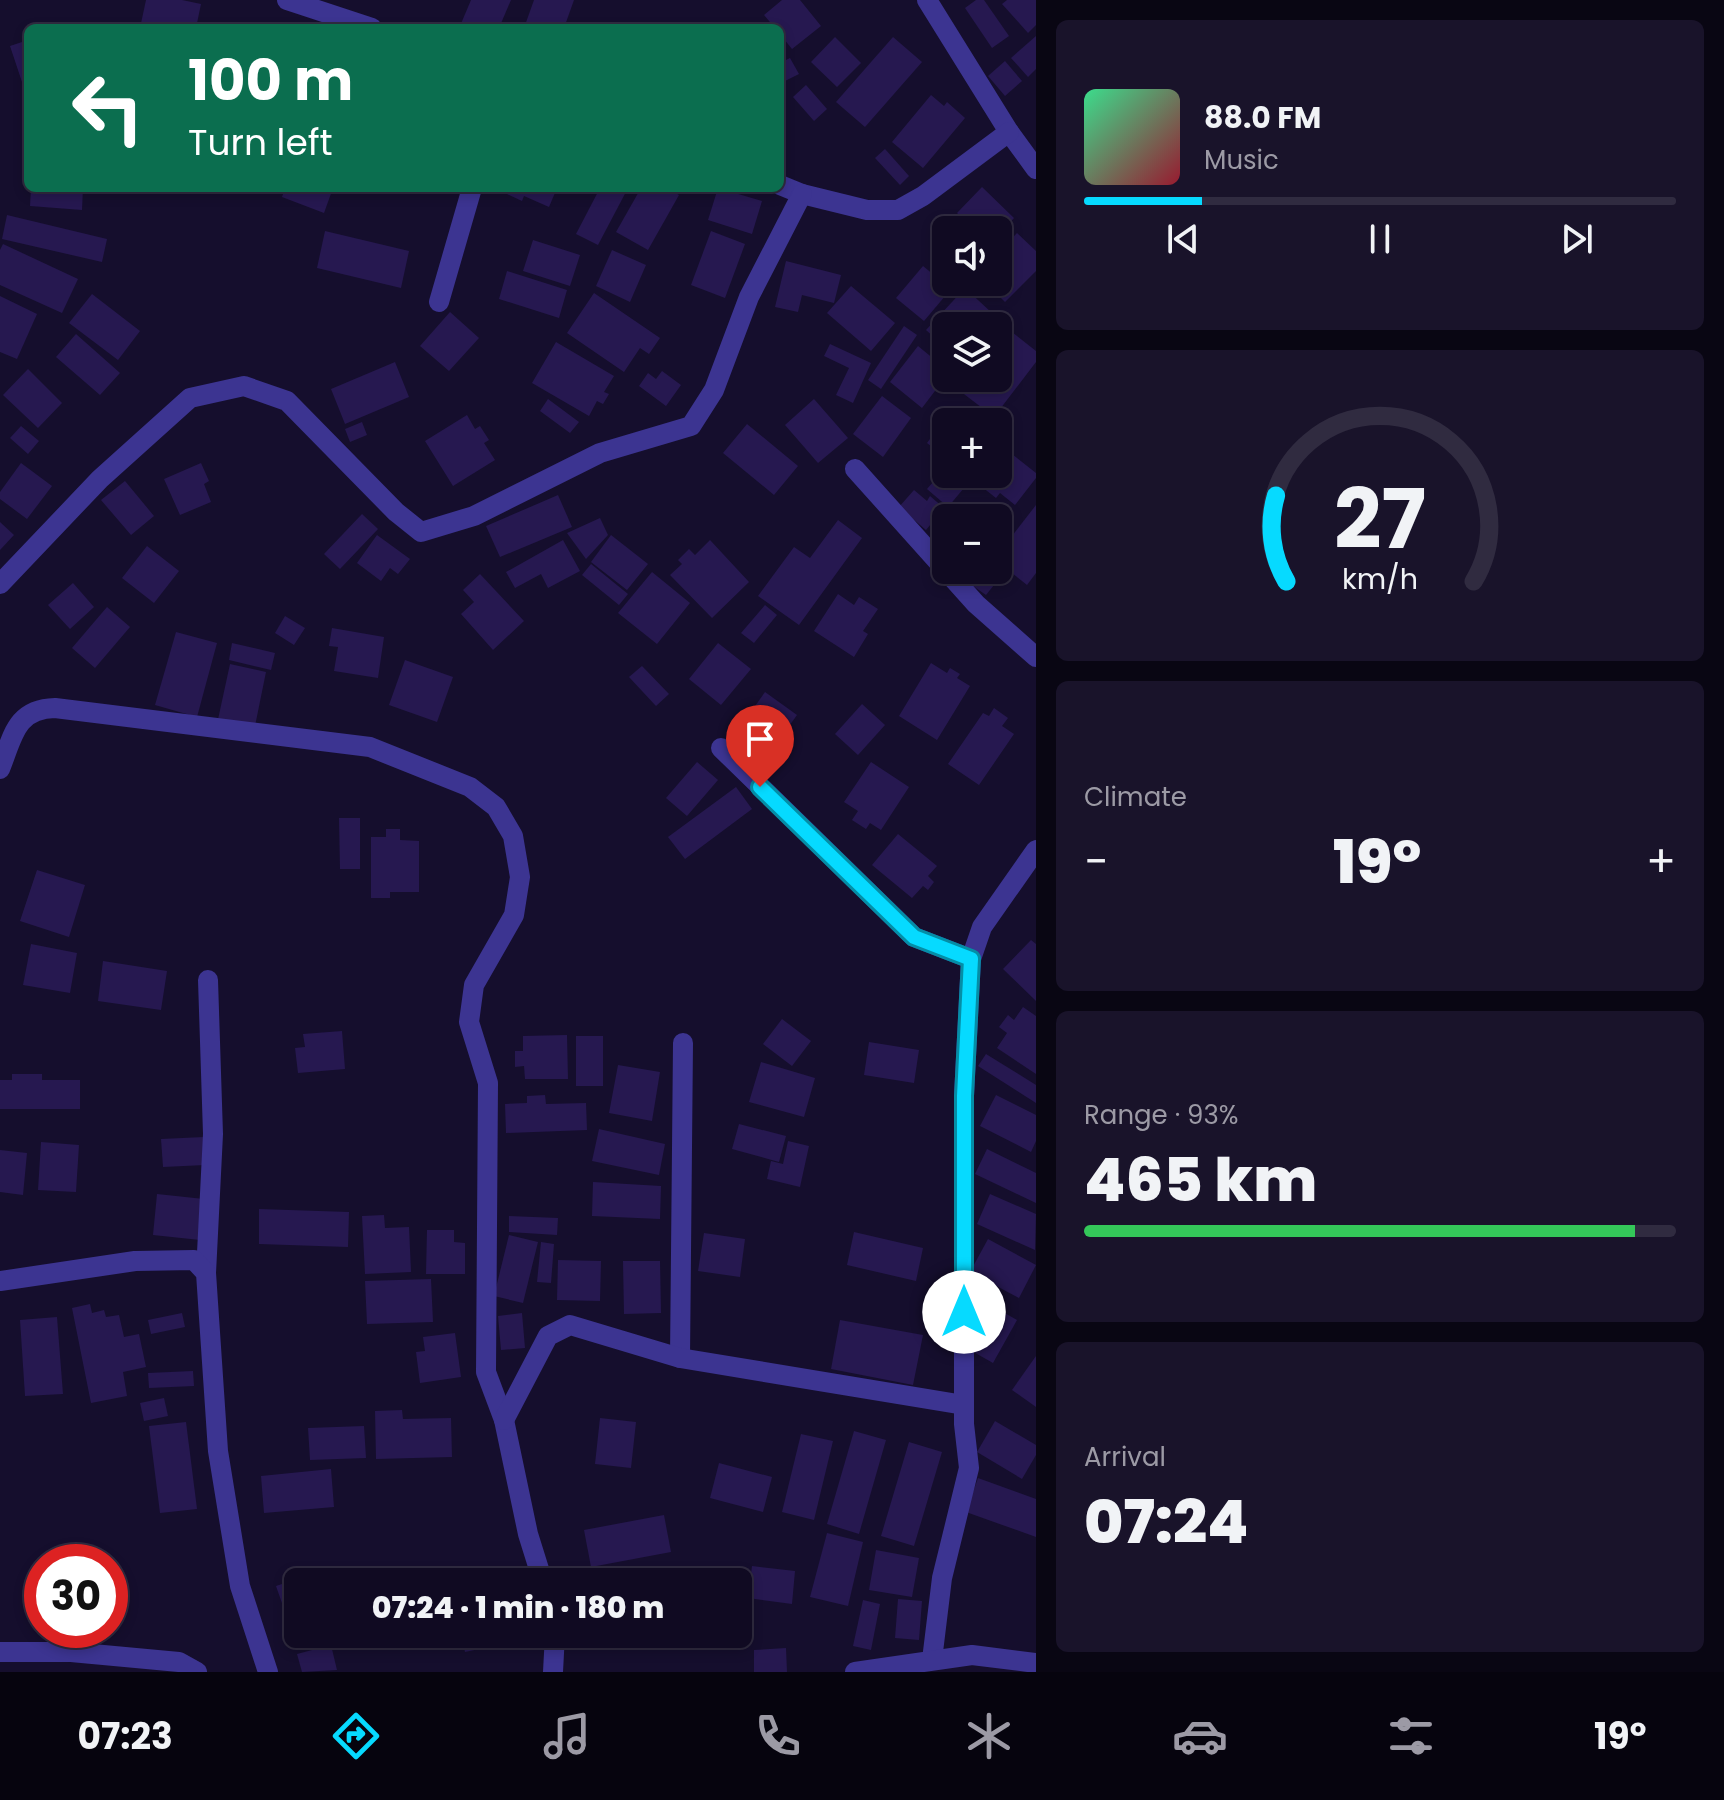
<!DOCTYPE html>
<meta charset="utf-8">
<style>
:root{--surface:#100a22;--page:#19132a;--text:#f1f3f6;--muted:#9c9aa5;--line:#302b40;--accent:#06daff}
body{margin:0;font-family:Poppins,sans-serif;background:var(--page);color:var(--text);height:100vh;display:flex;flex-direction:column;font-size:30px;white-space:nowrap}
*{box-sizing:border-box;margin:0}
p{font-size:26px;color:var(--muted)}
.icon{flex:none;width:44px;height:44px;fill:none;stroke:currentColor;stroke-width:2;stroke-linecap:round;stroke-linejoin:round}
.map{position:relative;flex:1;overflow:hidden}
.details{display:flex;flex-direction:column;gap:20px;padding:20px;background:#090613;width:688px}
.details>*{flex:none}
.banner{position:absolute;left:24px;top:24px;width:760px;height:168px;border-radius:12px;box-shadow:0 4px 12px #0003,0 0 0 2px var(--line);background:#0b6e4f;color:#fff;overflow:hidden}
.controls{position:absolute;left:932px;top:216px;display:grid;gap:16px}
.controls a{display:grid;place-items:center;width:80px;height:80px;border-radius:12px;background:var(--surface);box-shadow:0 4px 12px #0003,0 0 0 2px var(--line);font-size:40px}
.speed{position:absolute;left:24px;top:1544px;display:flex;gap:16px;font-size:40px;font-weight:700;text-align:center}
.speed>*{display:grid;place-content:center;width:104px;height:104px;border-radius:50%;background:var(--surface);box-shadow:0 4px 12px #0003,0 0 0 2px var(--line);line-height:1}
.speed .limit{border:12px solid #d22;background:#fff;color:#111}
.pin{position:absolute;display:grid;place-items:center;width:68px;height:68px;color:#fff;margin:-82px -34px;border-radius:50% 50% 50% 0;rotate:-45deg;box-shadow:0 0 8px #0007}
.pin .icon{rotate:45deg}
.me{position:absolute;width:88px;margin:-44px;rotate:0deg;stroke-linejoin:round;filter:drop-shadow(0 0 6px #0008)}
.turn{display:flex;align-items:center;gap:28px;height:168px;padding:0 32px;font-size:36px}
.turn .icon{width:104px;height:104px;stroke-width:2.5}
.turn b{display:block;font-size:56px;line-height:68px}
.big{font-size:60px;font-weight:800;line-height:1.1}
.details .widget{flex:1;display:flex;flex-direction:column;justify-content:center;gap:12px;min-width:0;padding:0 28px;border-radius:12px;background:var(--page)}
.details .dial{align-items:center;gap:0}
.dial svg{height:208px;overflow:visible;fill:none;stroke:var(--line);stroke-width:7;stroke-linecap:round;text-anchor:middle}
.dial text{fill:var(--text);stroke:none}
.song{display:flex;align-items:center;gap:24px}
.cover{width:96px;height:96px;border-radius:12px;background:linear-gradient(135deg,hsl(150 70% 55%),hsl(350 70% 35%))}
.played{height:8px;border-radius:4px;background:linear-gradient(90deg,var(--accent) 20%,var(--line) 20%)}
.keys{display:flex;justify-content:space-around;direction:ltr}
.heat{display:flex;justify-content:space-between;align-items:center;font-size:44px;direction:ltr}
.charge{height:12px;border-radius:6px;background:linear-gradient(90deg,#34c759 93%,var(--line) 0)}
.trip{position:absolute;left:284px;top:1568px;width:468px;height:80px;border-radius:12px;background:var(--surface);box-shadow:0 4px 12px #0003,0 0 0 2px var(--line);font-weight:800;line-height:80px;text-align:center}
.menu{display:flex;height:128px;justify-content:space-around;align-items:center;background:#06040e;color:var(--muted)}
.menu .icon{width:56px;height:56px}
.menu .current{color:var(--accent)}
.menu b{font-size:36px;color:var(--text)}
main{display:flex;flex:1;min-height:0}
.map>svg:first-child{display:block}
.building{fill:#261850}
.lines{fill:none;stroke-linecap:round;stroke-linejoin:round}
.minor{stroke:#3c3491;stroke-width:20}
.route-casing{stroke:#048ea6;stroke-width:20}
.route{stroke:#06daff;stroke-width:14}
</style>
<main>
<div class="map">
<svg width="1036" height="1672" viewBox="0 0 1036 1672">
<rect width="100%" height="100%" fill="#150e2d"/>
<g class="building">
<polygon points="146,0 182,0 201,4 196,28 140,28"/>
<polygon points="471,0 511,0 499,28 465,28 460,26"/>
<polygon points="534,0 574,0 564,28 524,28"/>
<polygon points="782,0 800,0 821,26 792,49 780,34 780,28 775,28 764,15"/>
<polygon points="976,0 984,0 1009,36 992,48 965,8"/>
<polygon points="1007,0 1036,0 1036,25 1028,33 1002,4"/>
<polygon points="1036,36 1036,69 1028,77 1011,58"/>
<polygon points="835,37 861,63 837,87 811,62"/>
<polygon points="893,37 922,62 865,127 836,102"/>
<polygon points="28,40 28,80 22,82 10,46"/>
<polygon points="790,58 799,74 781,83 780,63"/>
<polygon points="1005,61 1022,81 1005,96 988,76"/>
<polygon points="806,85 827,109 814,121 793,97"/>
<polygon points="931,95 944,106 947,102 965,118 923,168 892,142"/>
<polygon points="885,149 909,176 900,185 875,158"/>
<polygon points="982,187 1014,218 998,236 998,230 975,230 957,213"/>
<polygon points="31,188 83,188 82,210 30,206"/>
<polygon points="285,188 333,188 324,213 282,197"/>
<polygon points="510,188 557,188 549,207 524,196 522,201 507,194"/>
<polygon points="600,188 628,188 598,245 576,234"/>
<polygon points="641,188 667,188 679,195 648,250 616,232"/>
<polygon points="718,188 762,201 752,234 708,220"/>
<polygon points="7,215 107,239 102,262 2,239"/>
<polygon points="325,231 409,251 401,288 317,268"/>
<polygon points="711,231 745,244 725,298 691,285"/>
<polygon points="1017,233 1036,251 1036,271 1005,302 985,282 998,282 998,253"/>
<polygon points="533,240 580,255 570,286 523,271"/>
<polygon points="3,244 78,279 62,313 0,285 0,250"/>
<polygon points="612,250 646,265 630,302 596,286"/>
<polygon points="786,261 841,275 834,303 802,295 798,312 775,307"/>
<polygon points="923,266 951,289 924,321 896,298"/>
<polygon points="507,271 567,290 559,318 499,299"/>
<polygon points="851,286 895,323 871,351 827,313"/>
<polygon points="965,288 992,313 980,326 946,326 946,348 926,330"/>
<polygon points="594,293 660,338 649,354 640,348 624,372 567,333"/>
<polygon points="92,294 140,331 118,360 69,323"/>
<polygon points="0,296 37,314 17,359 0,352"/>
<polygon points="450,312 479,338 449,371 420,346"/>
<polygon points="904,326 917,335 881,389 868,380"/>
<polygon points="1008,329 1036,351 1036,362 994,417 960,391 970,378 998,378 998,342"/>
<polygon points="76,334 120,373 100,395 56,357"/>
<polygon points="556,342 614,376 604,392 609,394 603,404 597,401 589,416 532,383"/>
<polygon points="830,344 871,363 853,403 836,395 849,368 824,356"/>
<polygon points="918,346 946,369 946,378 957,378 948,389 941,383 922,408 890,382"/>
<polygon points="395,362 409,397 345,424 331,389"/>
<polygon points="28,369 62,403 38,428 3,395"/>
<polygon points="662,371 681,385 666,406 639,386 648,373 656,379"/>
<polygon points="882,396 911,418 883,457 853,434"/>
<polygon points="548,399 579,422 570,433 540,411"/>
<polygon points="814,399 848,438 818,463 785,425"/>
<polygon points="954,406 976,422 946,422 946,458 927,443"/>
<polygon points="467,415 475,429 480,426 489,440 484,443 495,460 453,486 425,441"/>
<polygon points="362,422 367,435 350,442 345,429"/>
<polygon points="747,424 798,466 774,495 723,453"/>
<polygon points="21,426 39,441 28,454 10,438"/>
<polygon points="998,443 1036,473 1036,478 1015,505 1000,493 996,498 982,487 984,484 972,474 998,474"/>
<polygon points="21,463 52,486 27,519 0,499 0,492"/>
<polygon points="201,463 209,481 204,484 211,502 180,515 164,479"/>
<polygon points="946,467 946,474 959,474 969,482 948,507 927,489"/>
<polygon points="125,481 154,516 131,535 101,500"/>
<polygon points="914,490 927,501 930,496 944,508 926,530 899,507"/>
<polygon points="558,495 572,527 500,557 486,526"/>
<polygon points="1036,505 1036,573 1027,585 998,562 998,554"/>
<polygon points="362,514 378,529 340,569 324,554"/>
<polygon points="600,518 608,535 586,559 567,533"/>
<polygon points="838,520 862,538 799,625 758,596 794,547 810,558"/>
<polygon points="0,522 14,535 0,550"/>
<polygon points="377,535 410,559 398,574 390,568 381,581 357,563"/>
<polygon points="611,535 648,564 627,590 591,562"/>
<polygon points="563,540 580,571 548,588 541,574 515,588 506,572"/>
<polygon points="710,540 749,582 712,618 670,575 682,564 678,560 689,549 695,555"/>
<polygon points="147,546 179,571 154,603 122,578"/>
<polygon points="591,564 628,594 619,605 582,575"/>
<polygon points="985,570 995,570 1002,575 986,595 973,586"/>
<polygon points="652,572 690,603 657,644 618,613"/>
<polygon points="480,574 524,621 493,650 461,614 474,602 463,590"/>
<polygon points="73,583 94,607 70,629 48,605"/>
<polygon points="838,594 854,605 859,597 878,609 863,631 868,634 854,657 814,631"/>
<polygon points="765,605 777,615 754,643 741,633"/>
<polygon points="107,607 130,627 95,668 72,648"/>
<polygon points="285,616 305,628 294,645 275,633"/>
<polygon points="332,628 384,637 378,678 334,671 338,647 329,646"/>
<polygon points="176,632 217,643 197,717 155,705"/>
<polygon points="232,643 275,653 271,670 229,660"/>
<polygon points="718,643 751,669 721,705 689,679"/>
<polygon points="405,660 453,677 437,722 389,705"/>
<polygon points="931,663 947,673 950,668 960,674 957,678 970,686 937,740 899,716"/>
<polygon points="230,664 266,672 254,731 217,724"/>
<polygon points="642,666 669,694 656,706 629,677"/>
<polygon points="765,692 797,715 772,750 740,727"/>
<polygon points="862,704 885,725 858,755 835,734"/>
<polygon points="994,708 1008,718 1002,726 1014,734 979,785 948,764 983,713 989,716"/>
<polygon points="697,762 718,780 687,816 666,798"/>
<polygon points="871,762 909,787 881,830 870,823 866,829 852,820 858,811 844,802"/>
<polygon points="736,787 752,809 685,859 668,837"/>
<polygon points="339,818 360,818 360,869 340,869"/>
<polygon points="386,829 400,829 400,840 419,841 419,892 390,892 390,898 371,898 371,837 386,837"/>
<polygon points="898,834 937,866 928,876 934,882 928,890 923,886 912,898 872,865"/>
<polygon points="37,870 85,885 69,937 20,921"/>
<polygon points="1031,940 1036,944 1036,1001 1003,969"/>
<polygon points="31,944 77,953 70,993 23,985"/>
<polygon points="103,961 167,971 161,1010 98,1001"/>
<polygon points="1023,1007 1036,1016 1036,1074 997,1048 1007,1033 999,1027 1008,1015 1014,1020"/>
<polygon points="782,1019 811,1041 792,1066 763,1044"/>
<polygon points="342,1031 345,1069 298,1073 295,1048 305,1047 303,1034"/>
<polygon points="567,1035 568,1079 525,1079 524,1066 515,1067 515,1051 523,1051 523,1036"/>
<rect x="576" y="1036" width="27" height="50"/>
<polygon points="869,1042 919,1050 914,1083 864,1075"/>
<polygon points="986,1054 1036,1085 1036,1103 978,1066"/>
<polygon points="761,1062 815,1078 804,1117 749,1102"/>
<polygon points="618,1065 660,1072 652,1121 609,1113"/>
<polygon points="12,1074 42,1074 42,1080 80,1080 80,1109 0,1109 0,1080 12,1080"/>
<polygon points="545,1095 546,1104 586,1103 587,1130 506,1133 505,1104 527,1103 527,1096"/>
<polygon points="996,1095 1036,1115 1036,1141 1031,1152 980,1126"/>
<polygon points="739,1124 786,1136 779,1162 732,1149"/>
<polygon points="599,1129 665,1144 659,1175 592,1161"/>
<polygon points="204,1137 205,1165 163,1167 161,1139"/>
<polygon points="788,1141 809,1146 800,1187 767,1179 771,1161 783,1164"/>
<polygon points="41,1142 79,1145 76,1192 38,1190"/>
<polygon points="987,1149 1036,1173 1036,1203 975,1174"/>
<polygon points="0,1150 27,1153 23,1195 0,1192"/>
<polygon points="593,1182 661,1186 660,1219 592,1216"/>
<polygon points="157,1194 204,1199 200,1240 153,1235"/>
<polygon points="990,1194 1036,1214 1035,1250 977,1224"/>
<polygon points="259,1209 349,1212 348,1247 259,1244"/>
<polygon points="384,1215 385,1228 409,1227 411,1272 365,1274 362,1216"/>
<polygon points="509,1216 558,1218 557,1235 509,1232"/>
<polygon points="427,1230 454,1230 454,1242 465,1243 465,1274 426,1274"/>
<polygon points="854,1232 923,1248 916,1281 847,1265"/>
<polygon points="704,1233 745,1239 740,1277 698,1271"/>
<polygon points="509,1235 538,1242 523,1303 494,1296"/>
<polygon points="988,1239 1036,1265 1019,1298 970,1272"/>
<polygon points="541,1242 554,1244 551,1283 537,1282"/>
<polygon points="558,1260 601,1261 600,1301 557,1300"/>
<polygon points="623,1261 660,1261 661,1313 624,1314"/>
<polygon points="431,1279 433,1322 367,1324 365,1281"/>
<polygon points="90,1304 92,1313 104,1310 106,1317 119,1315 124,1337 139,1334 146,1367 123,1372 127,1396 91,1403 72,1308"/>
<polygon points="994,1307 1017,1320 993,1363 970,1350 974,1344 968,1340 981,1317 987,1320"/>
<polygon points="182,1313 185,1327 151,1334 148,1320"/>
<polygon points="522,1313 525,1348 501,1350 498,1316"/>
<polygon points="57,1317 63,1394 25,1396 20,1320"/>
<polygon points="840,1320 923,1335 913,1385 831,1369"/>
<polygon points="455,1333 461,1377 420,1383 416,1352 425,1351 423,1337"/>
<polygon points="1036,1356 1036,1407 1012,1390"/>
<polygon points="193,1371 194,1386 149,1388 148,1373"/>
<polygon points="164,1398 168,1416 144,1421 140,1403"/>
<polygon points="402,1410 403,1419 451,1418 452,1457 376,1459 375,1411"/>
<polygon points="600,1418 636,1422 631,1468 595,1464"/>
<polygon points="995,1421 1036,1445 1036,1455 1022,1479 977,1452"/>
<polygon points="186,1422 197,1509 160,1513 149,1426"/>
<polygon points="364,1426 366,1458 310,1460 308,1428"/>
<polygon points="854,1431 886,1440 859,1534 827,1524"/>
<polygon points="801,1434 833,1441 814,1520 782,1512"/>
<polygon points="909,1442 942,1452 914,1546 881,1536"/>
<polygon points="719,1463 772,1477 763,1512 710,1498"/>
<polygon points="331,1469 334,1507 264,1513 261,1476"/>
<polygon points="978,1478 1036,1499 1036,1537 966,1512"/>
<polygon points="664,1515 671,1552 591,1567 584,1530"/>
<polygon points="827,1533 863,1542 848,1606 810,1597"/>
<polygon points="876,1550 919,1558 912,1597 869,1590"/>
<polygon points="752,1566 795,1571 792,1604 748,1598"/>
<polygon points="306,1576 308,1582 298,1582 298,1634 329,1634 297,1646 276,1586"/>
<polygon points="898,1599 922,1601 919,1640 895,1638"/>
<polygon points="863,1600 880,1604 871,1650 853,1646"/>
<polygon points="461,1634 496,1634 498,1645 465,1652"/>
<polygon points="514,1634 534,1634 536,1642 517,1647"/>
<polygon points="331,1645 337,1670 302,1672 297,1654"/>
<polygon points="786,1648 787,1672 754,1672 754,1650"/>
</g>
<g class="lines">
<g class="minor">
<polyline points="287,0 372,28"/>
<polyline points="927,0 1009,132 1036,169"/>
<polyline points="780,185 802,194 867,210 898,210 923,196 1009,132"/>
<polyline points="439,302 472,188"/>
<polyline points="855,469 976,604 1036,657"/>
<polyline points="0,584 100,479 190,398 244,386 287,401 396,512 421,532 474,516 600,453 691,426 714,390 749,297 802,194"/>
<polyline points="721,748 914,937 971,959"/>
<path d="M0 769C13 737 15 709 55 708L370 747 470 787 496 807 513 836 520 877 514 915 474 985 469 1022 488 1083 486 1372 504 1420 528 1534 543 1582"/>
<polyline points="206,1273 213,1134 208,980"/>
<polyline points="0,1281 135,1261 194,1260 206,1273 218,1451 240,1586 268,1672"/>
<polyline points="680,1358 683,1043"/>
<polyline points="504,1420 548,1336 570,1325 680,1358 964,1405"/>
<polyline points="0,1652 71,1652 179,1662 197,1672"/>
<polyline points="932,1660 942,1578 969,1468 964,1424 964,1096 971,959 982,927 1036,850"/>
<polyline points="553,1672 555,1634"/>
<polyline points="855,1672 972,1655 1036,1663"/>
</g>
</g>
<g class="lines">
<g class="route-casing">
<polyline id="route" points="760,787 914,937 971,959 964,1096 964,1312"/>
</g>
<use href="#route" class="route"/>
</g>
</svg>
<div class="controls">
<a><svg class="icon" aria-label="sound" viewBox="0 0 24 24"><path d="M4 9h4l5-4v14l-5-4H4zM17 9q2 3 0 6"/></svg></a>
<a><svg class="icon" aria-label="layers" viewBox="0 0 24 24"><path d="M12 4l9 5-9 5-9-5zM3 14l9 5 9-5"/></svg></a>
<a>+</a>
<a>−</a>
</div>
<div class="speed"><div class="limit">30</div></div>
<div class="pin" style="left:760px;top:787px;background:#d93025"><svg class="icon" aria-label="arrive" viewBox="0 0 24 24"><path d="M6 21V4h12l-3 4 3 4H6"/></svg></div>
<svg class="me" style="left:964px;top:1312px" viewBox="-20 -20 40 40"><circle r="19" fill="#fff"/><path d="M0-13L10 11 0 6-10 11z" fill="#06daff"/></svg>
<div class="trip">07:24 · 1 min · 180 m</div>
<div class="banner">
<div class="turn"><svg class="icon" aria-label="left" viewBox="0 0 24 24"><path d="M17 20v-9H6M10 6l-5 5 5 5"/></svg><div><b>100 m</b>Turn left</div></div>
</div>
</div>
<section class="details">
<div class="widget">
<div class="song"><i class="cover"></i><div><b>88.0 FM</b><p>Music</p></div></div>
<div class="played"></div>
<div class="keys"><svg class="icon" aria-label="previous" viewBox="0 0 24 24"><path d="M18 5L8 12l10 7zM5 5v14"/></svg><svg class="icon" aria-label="pause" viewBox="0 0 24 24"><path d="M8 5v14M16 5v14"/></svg><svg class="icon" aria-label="next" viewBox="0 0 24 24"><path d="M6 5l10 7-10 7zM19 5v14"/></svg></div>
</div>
<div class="widget dial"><svg viewBox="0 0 100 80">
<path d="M14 69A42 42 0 1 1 86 69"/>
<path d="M14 69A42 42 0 0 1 10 36" stroke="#06daff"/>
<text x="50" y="56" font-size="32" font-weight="700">27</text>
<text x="50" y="72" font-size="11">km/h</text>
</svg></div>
<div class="widget"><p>Climate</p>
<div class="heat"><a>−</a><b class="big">19°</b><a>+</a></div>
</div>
<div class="widget"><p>Range · 93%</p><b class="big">465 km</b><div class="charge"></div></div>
<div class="widget"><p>Arrival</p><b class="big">07:24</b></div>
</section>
</main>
<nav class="menu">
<b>07:23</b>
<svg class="icon current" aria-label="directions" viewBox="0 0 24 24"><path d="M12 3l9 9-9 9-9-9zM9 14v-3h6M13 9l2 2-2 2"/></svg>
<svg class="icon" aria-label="music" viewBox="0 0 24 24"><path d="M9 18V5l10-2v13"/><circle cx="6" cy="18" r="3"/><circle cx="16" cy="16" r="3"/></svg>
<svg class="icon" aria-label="phone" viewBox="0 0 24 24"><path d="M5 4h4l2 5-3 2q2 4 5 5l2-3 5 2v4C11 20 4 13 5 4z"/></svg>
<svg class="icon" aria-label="climate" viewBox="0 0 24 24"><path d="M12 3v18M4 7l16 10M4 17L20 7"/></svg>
<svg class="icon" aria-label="car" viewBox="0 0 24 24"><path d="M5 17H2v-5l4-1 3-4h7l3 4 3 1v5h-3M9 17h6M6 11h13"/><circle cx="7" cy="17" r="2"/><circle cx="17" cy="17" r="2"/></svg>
<svg class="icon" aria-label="filters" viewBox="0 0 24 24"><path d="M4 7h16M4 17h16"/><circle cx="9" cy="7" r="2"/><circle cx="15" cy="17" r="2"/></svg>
<b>19°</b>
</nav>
